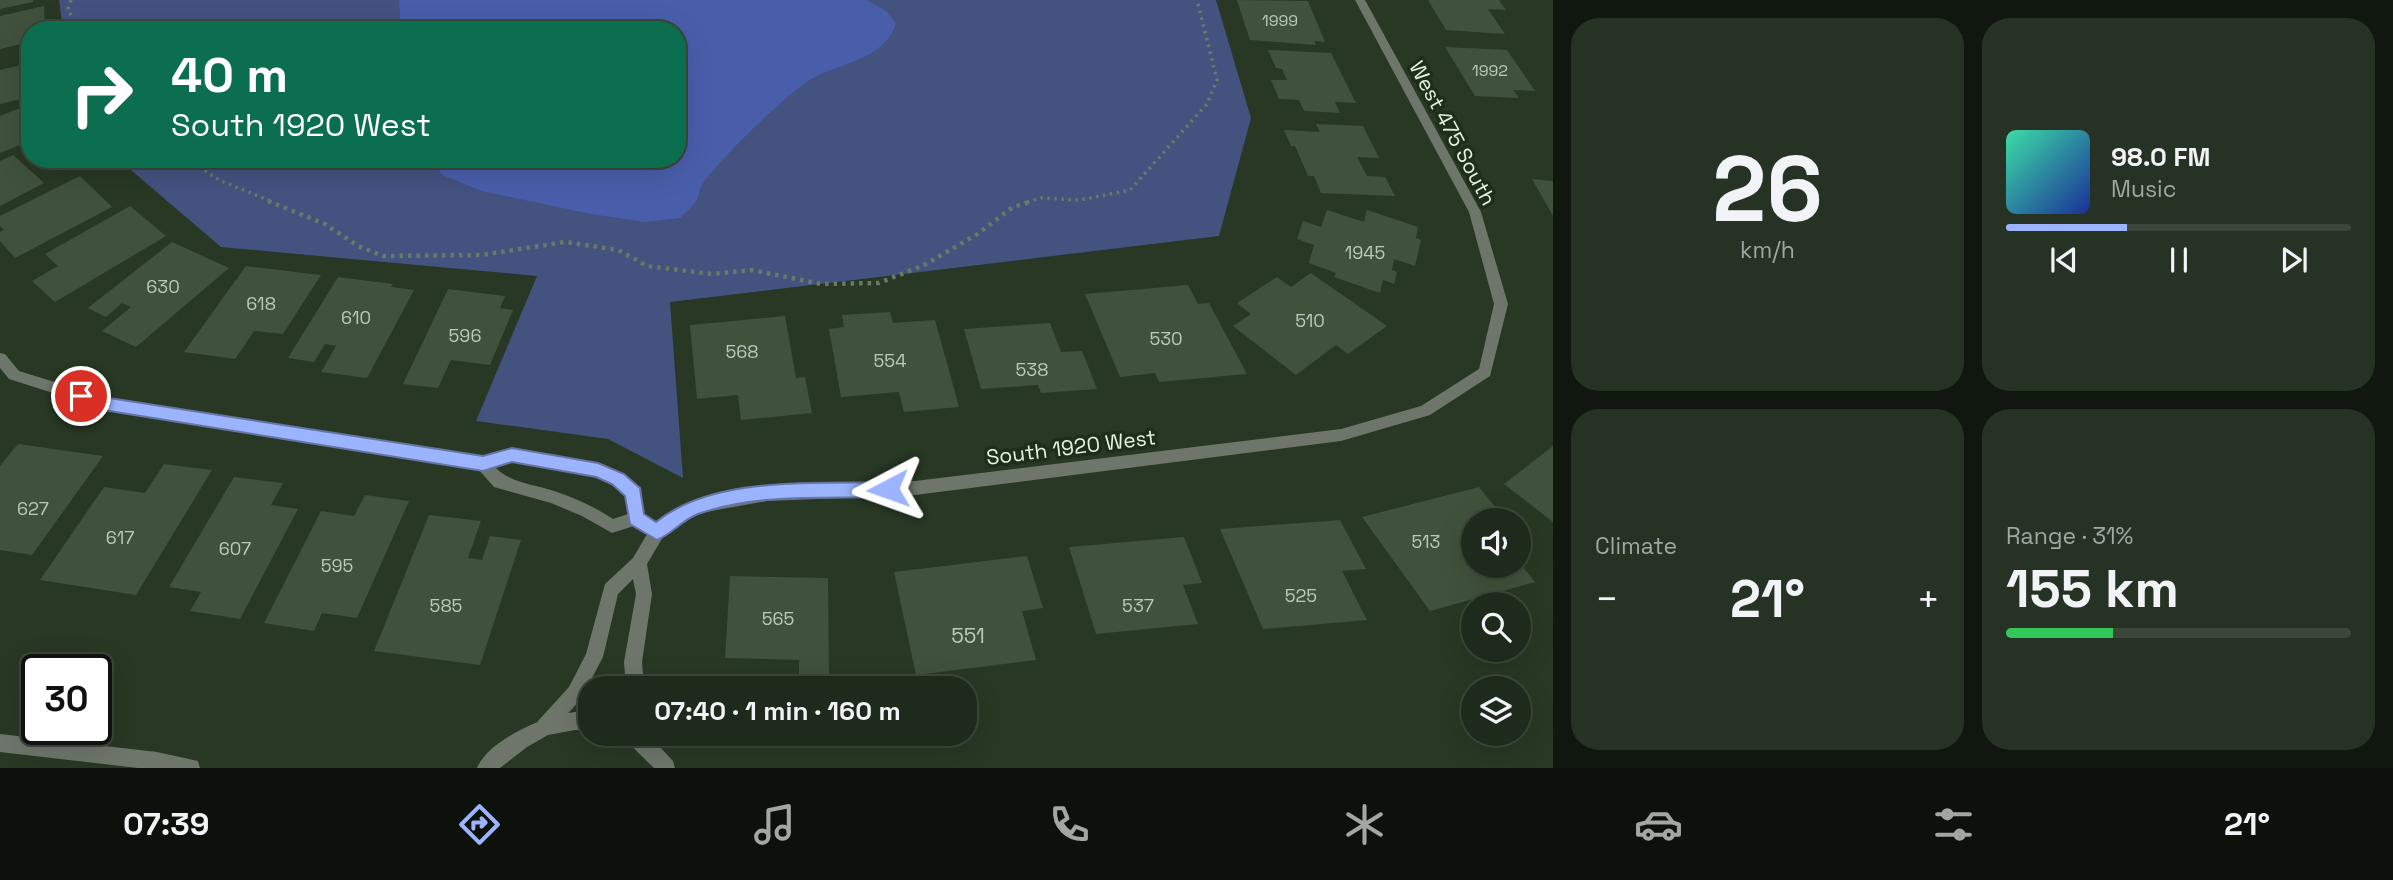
<!DOCTYPE html>
<meta charset="utf-8">
<style>
:root{--surface:#1e2a1b;--page:#263224;--text:#f1f3f6;--muted:#a1a7a3;--line:#3c463a;--accent:#9cb4fd}
body{margin:0;font-family:"Space Grotesk",sans-serif;background:var(--page);color:var(--text);height:100vh;display:flex;flex-direction:column;font-size:26px;white-space:nowrap}
*{box-sizing:border-box;margin:0}
p{font-size:23px;color:var(--muted)}
.icon{flex:none;width:38px;height:38px;fill:none;stroke:currentColor;stroke-width:2;stroke-linecap:round;stroke-linejoin:round}
.map{position:relative;flex:1;overflow:hidden}
.drawer{display:flex;flex-direction:column;gap:18px;padding:18px;background:#10170f;width:840px}
.drawer>*{flex:none}
.banner{position:absolute;left:21px;top:21px;width:665px;height:147px;border-radius:28px;box-shadow:0 7px 28px #0002,0 0 0 2px var(--line);background:#0b6e4f;color:#fff;overflow:hidden}
.fabs{position:absolute;left:1461px;top:508px;display:grid;gap:14px}
.fabs a{display:grid;place-items:center;width:70px;height:70px;border-radius:50%;background:var(--surface);box-shadow:0 7px 28px #0002,0 0 0 2px var(--line);font-size:35px}
.speed{position:absolute;left:21px;top:654px;display:flex;gap:14px;font-size:35px;font-weight:700;text-align:center}
.speed>*{display:grid;place-content:center;width:91px;height:91px;border-radius:50%;background:var(--surface);box-shadow:0 7px 28px #0002,0 0 0 2px var(--line);line-height:1}
.speed .limit{border:4px solid #111;border-radius:10px;background:#fff;color:#111}
.pin{position:absolute;display:grid;place-items:center;width:60px;height:60px;color:#fff;margin:-30px;border:4px solid #fff;border-radius:50%;box-shadow:0 2px 7px #0007}
.me{position:absolute;width:77px;margin:-38px;rotate:266deg;stroke-linejoin:round;filter:drop-shadow(0 0 5px #0008)}
.turn{display:flex;align-items:center;gap:24px;height:147px;padding:0 35px;font-size:32px}
.turn .icon{width:91px;height:91px;stroke-width:2.5}
.turn b{display:block;font-size:49px;line-height:60px}
.big{font-size:52px;font-weight:600;line-height:1.1}
.drawer .widget{flex:1;display:flex;flex-direction:column;justify-content:center;gap:10px;min-width:0;padding:0 24px;border-radius:28px;background:var(--page)}
.drawer .dial{align-items:center;gap:0}
.dial b{font-size:91px;line-height:1}
.song{display:flex;align-items:center;gap:21px}
.cover{width:84px;height:84px;border-radius:10px;background:linear-gradient(135deg,hsl(160 70% 55%),hsl(230 70% 35%))}
.played{height:7px;border-radius:4px;background:linear-gradient(90deg,var(--accent) 35%,var(--line) 35%)}
.keys{display:flex;justify-content:space-around;direction:ltr}
.heat{display:flex;justify-content:space-between;align-items:center;font-size:38px;direction:ltr}
.charge{height:10px;border-radius:5px;background:linear-gradient(90deg,#34c759 31%,var(--line) 0)}
.drawer .tiles{flex:1;display:grid;gap:18px;grid-template-columns:repeat(2,1fr)}
.trip{position:absolute;left:578px;top:676px;width:399px;height:70px;border-radius:28px;background:var(--surface);box-shadow:0 7px 28px #0002,0 0 0 2px var(--line);font-weight:600;line-height:70px;text-align:center}
.tab-bar{display:flex;height:112px;justify-content:space-around;align-items:center;background:#0c110b;color:var(--muted)}
.tab-bar .icon{width:49px;height:49px}
.tab-bar .current{color:var(--accent)}
.tab-bar b{font-size:32px;color:var(--text)}
main{display:flex;flex:1;min-height:0}
.map>svg:first-child{display:block}
.green{fill:#43527f}
.water{fill:#495eab}
.building{fill:#40513c}
.lines{fill:none;stroke-linecap:round;stroke-linejoin:round}
.path-far1{stroke:#6a7867;stroke-width:3.5;stroke-dasharray:2.5 4.5;stroke-linecap:butt}
.path{stroke:#6a7867;stroke-width:4.5;stroke-dasharray:3.5 5;stroke-linecap:butt}
.minor{fill:#6e766c;fill-rule:evenodd}
.tertiary{fill:#6e766c;fill-rule:evenodd}
.route{fill:#9cb4fd;stroke:#6575a4;stroke-width:2}
.labels{text-anchor:middle;dominant-baseline:central;stroke-width:7;stroke-linejoin:round;paint-order:stroke}
.far-number-label{font-size:16px;fill:#bdc9bb}
.number-label{font-size:18px;fill:#bdc9bb}
.street-label{font-size:21px;fill:#e7f1e5;stroke:#1e2e1a}
.near-number-label{font-size:21px;fill:#bdc9bb}
</style>
<main>
<div class="map">
<svg width="1553" height="768" viewBox="0 0 1553 768">
<rect width="100%" height="100%" fill="#283824"/>
<polygon class="green" points="59,0 1216,0 1251,118 1219,236 670,302 683,478 608,439 476,421 537,276 221,247 118,159 677,159 677,30 63,30"/>
<path class="water" d="M399 0H867L886 11 896 24C883 60 843 62 813 78 788 92 720 159 703 183 699 189 699 197 695 203 691 208 685 213 680 218L645 222 591 214 482 191 442 175 433 159H677V30H401Z"/>
<g class="building">
<polygon points="0,0 33,0 33,2 0,9"/>
<polygon points="1237,0 1308,1 1325,42 1314,41 1316,45 1250,40"/>
<polygon points="1428,0 1499,0 1506,10 1488,9 1505,34 1446,30"/>
<polygon points="44,6 45,30 30,30 30,42 0,49 0,16"/>
<polygon points="1445,47 1507,50 1535,91 1513,90 1519,98 1475,96"/>
<polygon points="1268,50 1331,53 1356,103 1335,102 1340,113 1304,111 1299,100 1279,99 1271,80 1287,80 1282,69 1276,68"/>
<polygon points="30,63 30,97 0,104 0,70"/>
<polygon points="30,104 30,141 0,153 0,116"/>
<polygon points="1316,124 1363,126 1379,158 1357,157 1367,176 1385,177 1395,196 1321,193 1314,176 1308,176 1295,146 1291,146 1284,130 1320,132"/>
<polygon points="13,155 44,183 0,206 0,161"/>
<polygon points="80,176 112,207 15,258 0,241 0,232 4,230 0,226 0,216"/>
<polygon points="1532,179 1553,181 1553,216"/>
<polygon points="130,206 166,236 55,302 32,281 58,266 45,254"/>
<polygon points="1327,210 1364,222 1367,210 1418,227 1416,238 1421,240 1415,266 1394,259 1392,270 1397,272 1394,284 1383,280 1380,293 1334,277 1336,273 1309,263 1314,245 1297,239 1303,221 1321,227"/>
<polygon points="172,242 229,268 136,347 102,331 131,307 122,303 106,317 88,308"/>
<polygon points="246,266 321,275 283,334 254,331 235,359 184,352"/>
<polygon points="1311,273 1387,326 1348,354 1336,345 1296,375 1233,326 1251,314 1237,303 1277,277 1291,287"/>
<polygon points="338,277 393,284 391,287 414,290 367,378 321,372 336,346 325,344 314,362 288,358"/>
<polygon points="1188,285 1198,304 1209,303 1247,374 1159,382 1155,373 1120,377 1085,294"/>
<polygon points="448,289 505,296 500,308 513,310 490,365 451,360 438,388 403,384"/>
<polygon points="890,312 893,323 935,320 959,407 904,412 899,392 841,397 829,329 844,327 842,315"/>
<polygon points="785,316 796,378 805,377 812,413 741,420 738,395 697,399 690,325"/>
<polygon points="1050,323 1061,352 1082,351 1097,389 1041,393 1038,385 981,389 964,329"/>
<polygon points="18,444 103,456 32,555 0,550 0,466"/>
<polygon points="1553,446 1553,522 1504,484"/>
<polygon points="164,464 212,470 136,595 40,580 104,487 145,493"/>
<polygon points="234,477 283,483 271,505 298,509 240,619 190,611 201,592 169,587"/>
<polygon points="1479,487 1506,520 1474,520 1474,565 1519,565 1519,562 1535,582 1430,611 1362,517"/>
<polygon points="365,495 409,501 357,618 322,613 314,631 264,623 321,511 354,516"/>
<polygon points="429,515 481,521 468,558 482,560 490,536 521,540 480,665 374,651"/>
<polygon points="1340,520 1366,569 1342,571 1367,620 1263,629 1220,529"/>
<polygon points="1184,537 1202,583 1183,585 1198,624 1096,634 1069,547"/>
<polygon points="1027,556 1043,608 1022,611 1036,660 916,675 894,572"/>
<polygon points="730,576 828,578 829,687 799,686 799,660 725,658"/>
</g>
<g class="lines">
<g class="path-far1">
<polyline points="71,0 68,9 78,30"/>
<polyline points="187,159 221,181 273,202"/>
<polyline points="1027,202 1041,198 1080,200 1130,190 1207,104 1217,80 1197,0"/>
</g>
<polyline class="path" points="268,201 325,224 358,246 383,256 482,255 565,242 618,250 647,266 712,274 752,270 821,284 879,283 924,265 976,235 1013,207 1033,201"/>
<path class="minor" d="M1355 0H1365L1481 212 1508 304 1490 376 1430 415 1341 441 915 495 767 501 700 513 684 519 663 537 647 564 652 594 642 662 644 688H626L624 662 636 594 633 579 618 594 603 657 581 699 550 733 544 736 538 733 535 727 538 721 569 687 586 654 605 584 633 558 647 534 634 526 612 533 582 516 551 503 494 487 479 470 103 409 9 379 0 368V353L5 354 19 371 103 397 483 458 512 449 556 455 604 465 623 474 639 488 643 515 656 523 674 509 699 499 767 487 915 481 1341 429 1421 406 1479 369 1494 304 1469 212ZM512 461C552 467 595 468 627 496L628 514 613 519C595 507 575 498 554 491 533 484 510 483 495 467Z"/>
<g class="tertiary">
<path d="M575 712 590 713V731L575 730 548 735 527 747 500 768H477C488 740 546 715 575 712Z"/>
<path d="M622 733H647L673 761 675 768H654C646 760 625 741 622 733Z"/>
<polygon points="0,734 157,752 198,761 200,768 138,768 0,752"/>
</g>
</g>
<path class="route" d="M81 390 103 397 483 456 512 448 598 463 624 474 640 488 644 514 656 522C714 475 817 484 888 482L894 484 897 489 894 495 888 497C827 499 757 493 698 514 682 520 672 534 657 540L630 524 625 496 612 484 596 477 512 462 483 471 103 410 75 401 73 396 75 392Z"/>
<g class="labels">
<g class="far-number-label">
<text x="1280" y="20">1999</text>
<text x="1490" y="70">1992</text>
</g>
<g class="number-label">
<text x="1365" y="252">1945</text>
<text x="163" y="286">630</text>
<text x="261" y="303">618</text>
<text x="356" y="317">610</text>
<text x="1310" y="320">510</text>
<text x="465" y="335">596</text>
<text x="1166" y="338">530</text>
<text x="742" y="351">568</text>
<text x="890" y="360">554</text>
<text x="1032" y="369">538</text>
<text x="33" y="508">627</text>
<text x="120" y="537">617</text>
<text x="1426" y="541">513</text>
<text x="235" y="548">607</text>
<text x="337" y="565">595</text>
<text x="1301" y="595">525</text>
<text x="446" y="605">585</text>
<text x="1138" y="605">537</text>
<text x="778" y="618">565</text>
</g>
<g class="street-label">
<text transform="translate(1453 133) rotate(62)">West 475 South</text>
<text transform="translate(1071 447) rotate(-7)">South 1920 West</text>
</g>
<g class="near-number-label">
<text x="968" y="635">551</text>
</g>
</g>
</svg>
<div class="fabs">
<a><svg class="icon" aria-label="sound" viewBox="0 0 24 24"><path d="M4 9h4l5-4v14l-5-4H4zM17 9q2 3 0 6"/></svg></a>
<a><svg class="icon" aria-label="search" viewBox="0 0 24 24"><circle cx="10" cy="10" r="6"/><path d="M15 15l6 6"/></svg></a>
<a><svg class="icon" aria-label="layers" viewBox="0 0 24 24"><path d="M12 4l9 5-9 5-9-5zM3 14l9 5 9-5"/></svg></a>
</div>
<div class="speed"><div class="limit">30</div></div>
<div class="pin" style="left:81px;top:396px;background:#d93025"><svg class="icon" aria-label="arrive" viewBox="0 0 24 24"><path d="M6 21V4h12l-3 4 3 4H6"/></svg></div>
<svg class="me" style="left:888px;top:489px" viewBox="-20 -20 40 40"><path d="M0-17L14 15 0 8-14 15z" fill="#9cb4fd" stroke="#fff" stroke-width="4"/></svg>
<div class="trip">07:40 · 1 min · 160 m</div>
<div class="banner">
<div class="turn"><svg class="icon" aria-label="right" viewBox="0 0 24 24"><path d="M7 20v-9h11M14 6l5 5-5 5"/></svg><div><b>40 m</b>South 1920 West</div></div>
</div>
</div>
<section class="drawer">
<div class="tiles">
<div class="widget dial"><b>26</b><p>km/h</p></div>
<div class="widget">
<div class="song"><i class="cover"></i><div><b>98.0 FM</b><p>Music</p></div></div>
<div class="played"></div>
<div class="keys"><svg class="icon" aria-label="previous" viewBox="0 0 24 24"><path d="M18 5L8 12l10 7zM5 5v14"/></svg><svg class="icon" aria-label="pause" viewBox="0 0 24 24"><path d="M8 5v14M16 5v14"/></svg><svg class="icon" aria-label="next" viewBox="0 0 24 24"><path d="M6 5l10 7-10 7zM19 5v14"/></svg></div>
</div>
<div class="widget"><p>Climate</p>
<div class="heat"><a>−</a><b class="big">21°</b><a>+</a></div>
</div>
<div class="widget"><p>Range · 31%</p><b class="big">155 km</b><div class="charge"></div></div>
</div>
</section>
</main>
<nav class="tab-bar">
<b>07:39</b>
<svg class="icon current" aria-label="directions" viewBox="0 0 24 24"><path d="M12 3l9 9-9 9-9-9zM9 14v-3h6M13 9l2 2-2 2"/></svg>
<svg class="icon" aria-label="music" viewBox="0 0 24 24"><path d="M9 18V5l10-2v13"/><circle cx="6" cy="18" r="3"/><circle cx="16" cy="16" r="3"/></svg>
<svg class="icon" aria-label="phone" viewBox="0 0 24 24"><path d="M5 4h4l2 5-3 2q2 4 5 5l2-3 5 2v4C11 20 4 13 5 4z"/></svg>
<svg class="icon" aria-label="climate" viewBox="0 0 24 24"><path d="M12 3v18M4 7l16 10M4 17L20 7"/></svg>
<svg class="icon" aria-label="car" viewBox="0 0 24 24"><path d="M5 17H2v-5l4-1 3-4h7l3 4 3 1v5h-3M9 17h6M6 11h13"/><circle cx="7" cy="17" r="2"/><circle cx="17" cy="17" r="2"/></svg>
<svg class="icon" aria-label="filters" viewBox="0 0 24 24"><path d="M4 7h16M4 17h16"/><circle cx="9" cy="7" r="2"/><circle cx="15" cy="17" r="2"/></svg>
<b>21°</b>
</nav>
